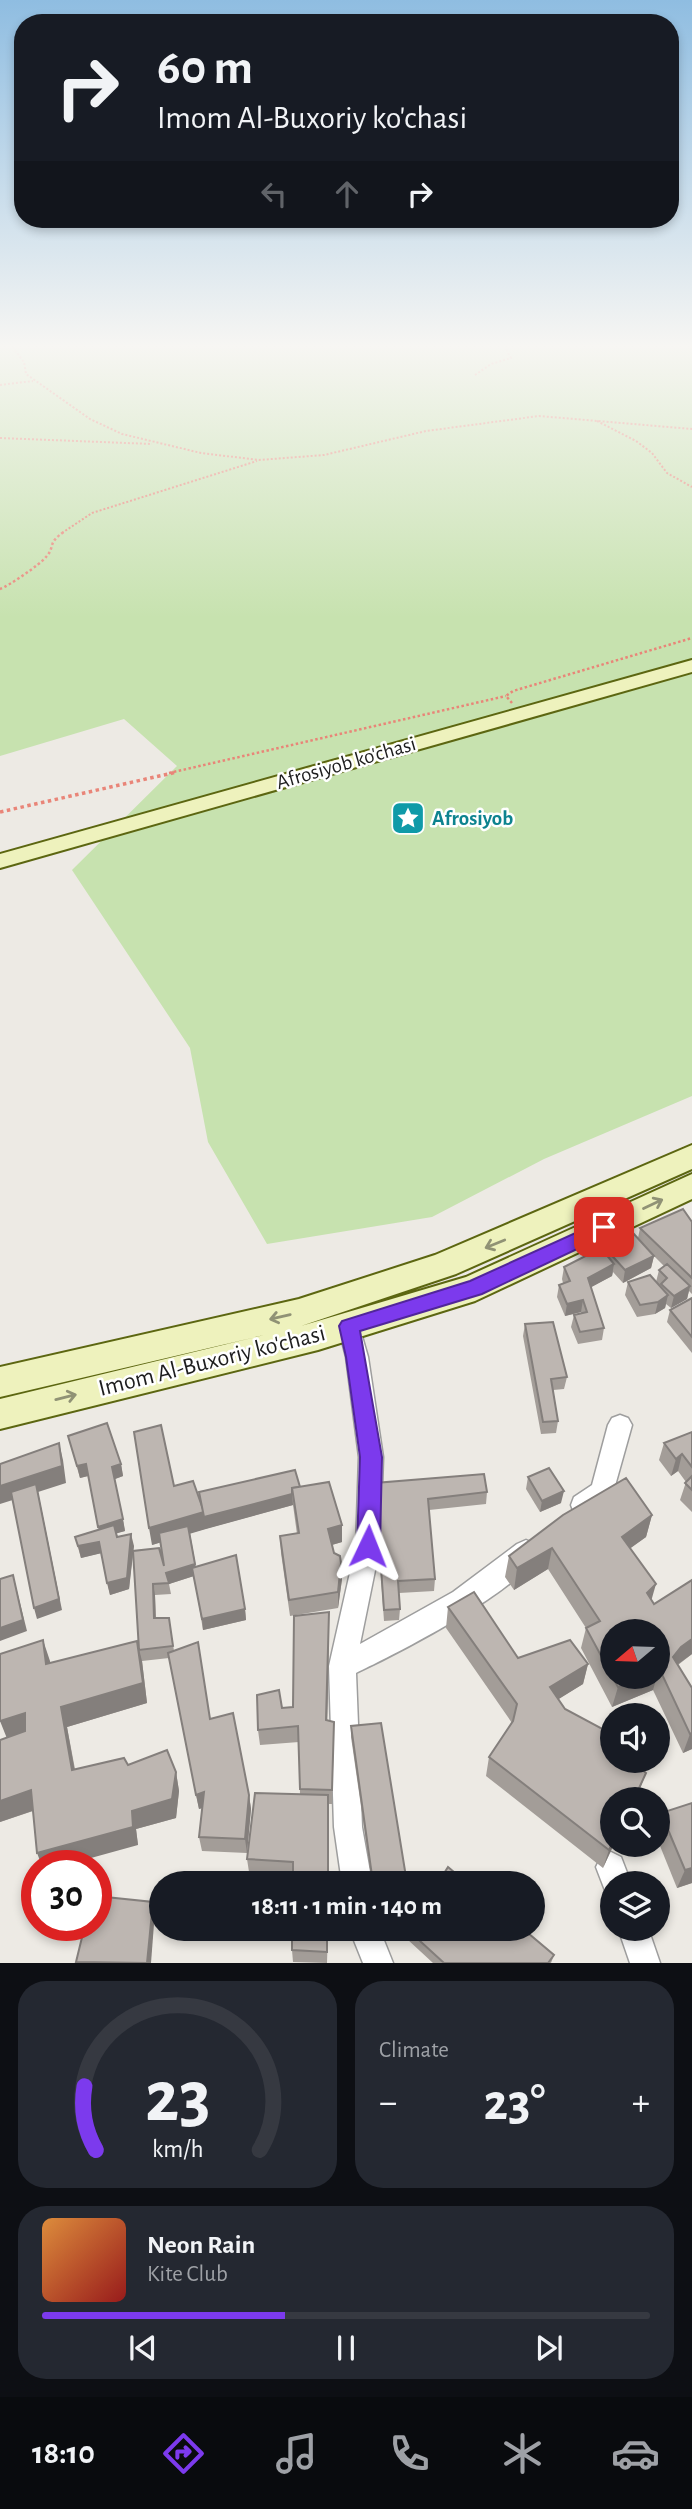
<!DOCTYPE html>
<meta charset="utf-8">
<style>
:root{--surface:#171b24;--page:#242831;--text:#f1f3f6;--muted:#9ea1a6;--line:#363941;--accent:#7c3aed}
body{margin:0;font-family:"Alegreya Sans",sans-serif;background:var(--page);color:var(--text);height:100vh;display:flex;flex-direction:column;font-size:26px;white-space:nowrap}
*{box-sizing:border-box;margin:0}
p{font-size:23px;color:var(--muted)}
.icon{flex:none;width:38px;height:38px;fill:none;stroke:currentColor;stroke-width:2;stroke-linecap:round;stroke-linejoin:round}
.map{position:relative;height:1963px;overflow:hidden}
.panel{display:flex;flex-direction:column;gap:18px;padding:18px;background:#0d0f14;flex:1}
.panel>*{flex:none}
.guide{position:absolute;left:14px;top:14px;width:665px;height:214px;border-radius:28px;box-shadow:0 4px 10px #0003;background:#171b24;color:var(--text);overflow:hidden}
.needle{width:46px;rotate:251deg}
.controls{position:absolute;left:600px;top:1619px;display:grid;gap:14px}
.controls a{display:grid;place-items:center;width:70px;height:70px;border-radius:50%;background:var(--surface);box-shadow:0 4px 10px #0003;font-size:35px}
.speed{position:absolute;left:21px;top:1850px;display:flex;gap:14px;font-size:35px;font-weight:700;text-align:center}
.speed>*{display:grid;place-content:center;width:91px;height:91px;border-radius:50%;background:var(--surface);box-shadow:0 4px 10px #0003;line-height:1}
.speed .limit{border:10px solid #d22;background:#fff;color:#111}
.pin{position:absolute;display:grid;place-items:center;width:60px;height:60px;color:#fff;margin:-30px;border-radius:14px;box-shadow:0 4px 10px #0006}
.me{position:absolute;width:77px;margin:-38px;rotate:2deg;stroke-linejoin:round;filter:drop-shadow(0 0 5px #0008)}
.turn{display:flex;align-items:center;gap:24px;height:147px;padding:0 28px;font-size:32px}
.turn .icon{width:91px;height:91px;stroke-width:2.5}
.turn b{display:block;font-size:49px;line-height:60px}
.lanes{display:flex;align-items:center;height:66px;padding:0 28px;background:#0003;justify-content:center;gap:35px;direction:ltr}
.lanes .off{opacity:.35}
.big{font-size:52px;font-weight:700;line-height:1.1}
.panel .tile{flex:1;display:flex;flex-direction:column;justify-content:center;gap:10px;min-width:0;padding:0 24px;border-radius:28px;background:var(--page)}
.panel .dial{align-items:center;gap:0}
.dial svg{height:182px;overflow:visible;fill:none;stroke:var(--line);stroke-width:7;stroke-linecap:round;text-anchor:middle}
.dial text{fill:var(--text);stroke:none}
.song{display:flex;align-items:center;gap:21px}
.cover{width:84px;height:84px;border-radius:10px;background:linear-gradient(135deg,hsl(30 70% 55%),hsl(0 70% 35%))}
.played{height:7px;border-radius:4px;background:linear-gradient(90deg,var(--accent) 40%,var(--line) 40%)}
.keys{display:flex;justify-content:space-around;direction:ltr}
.heat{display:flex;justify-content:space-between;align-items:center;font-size:38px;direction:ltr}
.panel .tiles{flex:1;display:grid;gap:18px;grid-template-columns:1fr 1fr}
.tile:last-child{grid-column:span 2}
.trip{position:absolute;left:149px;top:1871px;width:396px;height:70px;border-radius:35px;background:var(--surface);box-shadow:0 4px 10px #0003;font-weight:700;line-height:70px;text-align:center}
.tabs{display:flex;height:112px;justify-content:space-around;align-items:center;background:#090b0e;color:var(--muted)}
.tabs .icon{width:49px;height:49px}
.tabs .on{color:var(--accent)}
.tabs b{font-size:32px;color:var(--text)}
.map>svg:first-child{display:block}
.grass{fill:#c7e2af}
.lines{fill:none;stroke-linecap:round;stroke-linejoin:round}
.street-casing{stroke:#9e9e9e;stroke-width:3}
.secondary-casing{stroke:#5c6611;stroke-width:4}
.path-far2{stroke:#e98578;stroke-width:2;stroke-dasharray:2 2;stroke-linecap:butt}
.path-far1{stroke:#e98578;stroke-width:2.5;stroke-dasharray:2.5 2.5;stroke-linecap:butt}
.path{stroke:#e98578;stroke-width:3.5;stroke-dasharray:3.5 3.5;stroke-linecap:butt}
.street{fill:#fff;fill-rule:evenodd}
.secondary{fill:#eef2bd;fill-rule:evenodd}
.wall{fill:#a39d98;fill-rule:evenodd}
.shaded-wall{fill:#847f7c}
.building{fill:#bdb6b1;stroke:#847f7c;stroke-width:2}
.oneway{stroke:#909275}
.route{fill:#7c3aed;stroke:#51269a;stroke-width:2}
.labels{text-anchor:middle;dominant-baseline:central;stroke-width:5;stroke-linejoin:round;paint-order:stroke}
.street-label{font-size:21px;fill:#1d1d1d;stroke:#fff}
.culture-label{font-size:21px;font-weight:bold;fill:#0d838f;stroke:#fff;text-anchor:start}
.near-street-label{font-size:24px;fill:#1d1d1d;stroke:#fff}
</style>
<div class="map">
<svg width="692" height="1963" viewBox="0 0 692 1963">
<rect width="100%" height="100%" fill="#edeae4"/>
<polygon class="grass" points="0,344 692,344 692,1096 544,1159 432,1217 267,1244 208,1142 190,1048 72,870 177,766 124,719 0,756"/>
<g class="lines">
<g class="street-casing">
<g id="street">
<path d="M349 1317 357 1319 368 1357 383 1457 380 1546 360 1644 453 1592 517 1544 526 1540 535 1544 539 1552C522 1590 396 1654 356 1673L362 1827 372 1883H342L334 1827 329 1666 356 1546 359 1457 346 1357 338 1326 341 1319Z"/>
<polygon points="620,1415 628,1418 632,1425 611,1500 583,1516 574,1513 571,1505 574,1497 592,1485 608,1425 612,1418"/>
<polygon points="611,1852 621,1857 631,1883 612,1883 612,1896 606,1893 596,1867 601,1857"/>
<polygon points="349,1928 379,1928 393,1963 363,1963"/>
<polygon points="618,1928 648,1928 660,1963 630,1963"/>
</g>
</g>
<g class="secondary-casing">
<g id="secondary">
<polygon points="692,660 692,672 0,868 0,854"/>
<polygon points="692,1145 692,1169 456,1274 301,1326 466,1277 692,1174 692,1199 475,1301 318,1350 0,1429 0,1399 264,1335 0,1397 0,1367 299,1299 435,1255"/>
</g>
</g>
<g class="path-far2">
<polyline points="10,344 24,362 26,374 90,419 122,434 201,453 259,460 324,455 426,431 539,416 692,429"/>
<polyline points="475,375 491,364 511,358 503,344"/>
<polyline points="0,385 33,381"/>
<polyline points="597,421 636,441 652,453 667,473 692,487"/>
<polyline points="0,438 152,444"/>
<polyline points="62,533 92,513 257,461"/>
</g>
<g class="path-far1">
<path d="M0 589C7 587 41 564 46 557 56 546 46 544 65 531"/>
<polyline points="512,703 506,696 513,691 692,638"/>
<polyline points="169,773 506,696"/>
</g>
<polyline class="path" points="0,812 177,772"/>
<use href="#street" class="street"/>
<use href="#secondary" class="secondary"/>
</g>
<g class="wall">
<polygon points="692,1222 692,1294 689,1291 687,1299 671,1308 666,1304 665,1308 655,1314 637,1317 625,1295 628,1282 660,1287 656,1282 659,1270 664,1266 654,1256 651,1268 623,1283 613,1272 612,1276 591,1287 604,1328 602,1340 578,1344 571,1327 574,1315 581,1313 581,1312 565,1316 557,1297 559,1285 563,1283 562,1279 564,1267 604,1252 605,1248 638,1238 640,1228"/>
<polygon points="692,1298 692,1353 667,1322 670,1310"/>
<polygon points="525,1324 567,1377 564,1389 553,1390 558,1421 556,1433 541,1434 523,1336"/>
<polygon points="692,1432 692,1512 680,1500 686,1482 678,1471 671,1476 659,1460 664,1443"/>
<polygon points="68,1436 121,1464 123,1476 115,1479 125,1531 116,1533 117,1537 134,1546 133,1551 164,1566 161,1542 152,1545 174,1486 201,1505 199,1492 300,1487 342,1525 342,1542 332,1545 342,1579 338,1608 290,1616 281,1553 280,1536 297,1534 293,1505 190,1533 196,1567 245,1609 246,1620 203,1630 194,1576 169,1584 171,1594 155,1595 156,1618 169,1618 174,1651 249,1795 251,1809 247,1853 202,1851 199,1837 202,1808 199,1809 169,1658 142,1661 147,1703 67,1727 75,1769 128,1765 176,1772 179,1791 176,1818 136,1829 138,1845 33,1811 0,1822 0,1740 6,1738 50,1661 50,1663 139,1650 133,1551 129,1589 110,1595 101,1553 81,1558 75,1537 99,1530 88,1476 80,1478"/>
<polygon points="528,1477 561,1503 540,1512 526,1489"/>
<polygon points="375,1483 487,1492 486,1504 429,1510 435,1579 434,1591 399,1593 400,1609 399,1620 384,1621 375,1494"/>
<path d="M652 1515 646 1537 630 1548 651 1599 654 1604 692 1580V1654L678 1665 692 1688V1749L683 1753 653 1690 612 1707 581 1648 586 1628 548 1569 514 1590 505 1577 509 1556ZM658 1631V1676H612Z"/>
<polygon points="448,1607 518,1658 588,1664 583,1684 558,1699 565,1709 612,1760 639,1792 636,1799 612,1799 612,1844 614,1844 603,1868 486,1776 489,1757 512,1723 446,1628"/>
<polygon points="329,1612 327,1720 334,1738 332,1804 329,1804 293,1876 249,1872 247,1859 300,1794 299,1742 260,1745 258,1730 282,1708 293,1707"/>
<polygon points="351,1726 407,1883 372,1883 351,1737"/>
<polygon points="661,1813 692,1883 677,1888 658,1841 658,1821"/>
<polygon points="328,1928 327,1963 293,1962 292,1950"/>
<polygon points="378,1928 522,1928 554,1955 551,1963 433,1963 407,1939 408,1932 380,1940"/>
</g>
<g class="shaded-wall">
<polygon points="654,1256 651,1268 623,1283 625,1270"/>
<polygon points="614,1264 612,1276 586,1290 588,1278"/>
<polygon points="690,1286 687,1299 671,1308 674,1296"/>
<polygon points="668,1295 665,1308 655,1314 658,1302"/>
<polygon points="583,1300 581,1312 565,1316 567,1304"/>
<polygon points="59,1443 63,1460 66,1483 38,1492 62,1610 37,1619 34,1608 38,1492 0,1504 0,1486"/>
<polygon points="682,1454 678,1471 671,1476 676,1459"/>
<polygon points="86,1464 88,1476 80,1478 77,1466"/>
<polygon points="121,1464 123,1476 115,1479 112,1467"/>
<polygon points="564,1491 561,1503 540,1512 542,1501"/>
<polygon points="292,1494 293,1505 206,1529 152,1545 149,1528 204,1512"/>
<polygon points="652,1515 646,1537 617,1558 622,1537"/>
<polygon points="123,1519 125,1531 101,1538 98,1527"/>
<polygon points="342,1525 342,1542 328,1546 328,1529"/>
<polygon points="131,1534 134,1546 129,1589 110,1595 107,1583"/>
<polygon points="99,1542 102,1553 81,1558 78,1546"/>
<polygon points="552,1548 548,1569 514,1590 517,1568"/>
<polygon points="341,1563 342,1579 338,1608 338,1592"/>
<polygon points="195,1564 197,1575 169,1584 166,1573"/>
<polygon points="13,1575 27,1631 0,1641 0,1628"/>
<polygon points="153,1584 155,1595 156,1629 154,1618"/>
<polygon points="656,1584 650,1605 647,1593"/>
<polygon points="245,1609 246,1620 203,1630 202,1619"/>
<polygon points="329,1612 329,1628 327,1735 326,1720"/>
<polygon points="692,1639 692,1654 674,1667 673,1657 681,1647"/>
<polygon points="43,1640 50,1661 52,1684 46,1664"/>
<polygon points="137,1641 142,1661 147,1703 67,1727 78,1789 72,1770 61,1707"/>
<polygon points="588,1664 583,1684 546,1707 550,1687"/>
<polygon points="643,1676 657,1676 653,1690 612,1707 618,1687"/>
<polygon points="25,1713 32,1733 8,1741 0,1721"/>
<polygon points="692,1733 692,1749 683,1753 690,1734"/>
<polygon points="176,1772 179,1791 176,1818 136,1829 138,1845 62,1866 42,1866 37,1853 132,1811"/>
<polygon points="646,1773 636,1799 634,1799"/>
<polygon points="31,1790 38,1809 0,1822 0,1801"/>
<polygon points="204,1792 206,1807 199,1809 196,1795"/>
<polygon points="249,1795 251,1809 247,1853 245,1839"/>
<polygon points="612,1844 614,1844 603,1868 609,1850"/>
<polygon points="692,1868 692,1883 677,1888 685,1870"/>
<polygon points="153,1902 155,1911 151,1963 147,1963"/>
<polygon points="388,1928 412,1928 408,1930 408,1932 380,1940 380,1931"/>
</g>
<g class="building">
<polygon points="683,1209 692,1222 692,1278 640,1228"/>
<polygon points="633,1233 654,1256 625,1270 605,1248"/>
<polygon points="601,1248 614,1264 588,1278 604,1328 580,1332 574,1315 587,1312 583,1300 567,1304 559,1285 570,1281 564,1267"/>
<polygon points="667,1264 690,1286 674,1296 661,1284 667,1278 659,1270"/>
<polygon points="650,1275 668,1295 658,1302 640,1305 628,1282"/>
<polygon points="692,1298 692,1337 670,1310"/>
<polygon points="553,1322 567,1377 551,1379 558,1421 543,1422 525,1324"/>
<polygon points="107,1423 121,1464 112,1467 123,1519 98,1527 86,1464 77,1466 68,1436"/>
<polygon points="161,1425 174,1486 193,1481 204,1512 149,1528 134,1432"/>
<polygon points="692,1432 692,1467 682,1454 676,1459 664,1443"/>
<polygon points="59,1443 62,1466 0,1486 0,1464"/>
<polygon points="549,1468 564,1491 542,1501 528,1477"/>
<polygon points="295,1470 300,1487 292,1488 292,1494 204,1517 199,1492"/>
<polygon points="484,1474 487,1492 428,1499 435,1579 398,1581 400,1609 384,1610 375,1483"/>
<polygon points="692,1476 692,1490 685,1483"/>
<polygon points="626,1478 652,1515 622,1537 656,1584 647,1593 654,1604 692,1580 692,1639 681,1647 673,1657 692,1688 692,1733 690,1734 660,1670 658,1671 658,1631 612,1631 612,1676 643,1676 618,1687 586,1628 600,1621 552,1548 517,1568 509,1556 563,1515"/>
<polygon points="329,1482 342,1525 328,1529 334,1553 340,1556 341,1563 338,1592 289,1600 280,1536 299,1533 292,1488"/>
<polygon points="36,1484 59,1599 34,1608 11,1492"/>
<polygon points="114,1525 117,1537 131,1534 127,1578 107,1583 99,1542 78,1546 75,1537"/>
<polygon points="188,1526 195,1564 166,1573 169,1583 153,1584 154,1618 169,1618 173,1646 139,1650 133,1551 159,1548 164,1566 159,1533"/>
<polygon points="236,1555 245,1609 202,1619 192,1568"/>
<polygon points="13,1575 23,1620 0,1628 0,1579"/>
<polygon points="474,1592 518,1658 570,1640 588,1664 550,1687 565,1709 612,1734 612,1760 630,1760 646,1773 634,1799 612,1799 612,1844 609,1850 489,1757 513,1721 517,1704 448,1607"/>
<polygon points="329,1612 326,1720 334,1722 332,1790 300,1789 298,1726 258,1730 257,1695 279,1690 282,1708 293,1707 294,1616"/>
<polygon points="43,1640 46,1664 137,1641 143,1683 61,1707 72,1770 124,1758 128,1765 167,1750 176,1772 172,1799 132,1811 133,1827 37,1853 31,1790 0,1801 0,1740 25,1731 25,1713 0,1721 0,1654"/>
<polygon points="198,1642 210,1719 233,1713 249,1795 245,1839 199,1837 204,1792 196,1795 168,1653"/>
<polygon points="381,1723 407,1883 373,1883 351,1726"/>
<polygon points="255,1793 328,1795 328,1883 293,1883 293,1862 247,1859"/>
<polygon points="692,1803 692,1868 685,1870 661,1813"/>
<polygon points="448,1867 467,1883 438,1883"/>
<polygon points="96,1896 153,1902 147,1963 76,1962 85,1925 96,1925"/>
<polygon points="292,1928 327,1928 327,1952 292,1950"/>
<polygon points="409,1928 522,1928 554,1955 548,1963 444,1963 408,1930"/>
</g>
<defs><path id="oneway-shaft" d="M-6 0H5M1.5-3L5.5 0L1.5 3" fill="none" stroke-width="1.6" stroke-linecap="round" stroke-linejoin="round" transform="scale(1.75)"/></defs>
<g class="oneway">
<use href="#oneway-shaft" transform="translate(653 1204) rotate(-25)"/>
<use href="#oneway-shaft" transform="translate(495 1244) rotate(158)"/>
<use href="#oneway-shaft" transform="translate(280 1317) rotate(167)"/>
<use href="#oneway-shaft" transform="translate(66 1397) rotate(-14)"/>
</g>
<linearGradient id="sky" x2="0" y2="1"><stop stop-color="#8fbde1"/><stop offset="0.56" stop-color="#f7f6f3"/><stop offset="1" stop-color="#f7f6f3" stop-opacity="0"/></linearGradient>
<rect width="692" height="618" fill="url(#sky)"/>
<polygon class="route" points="604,1220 611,1222 613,1227 611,1233 482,1294 360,1331 382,1457 380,1546 376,1554 368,1557 360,1554 357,1546 360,1457 346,1357 339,1326 342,1321 470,1281"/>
<defs>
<g id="sight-square" transform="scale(1.75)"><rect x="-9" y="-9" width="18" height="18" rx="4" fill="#0f9aa8" stroke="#fff"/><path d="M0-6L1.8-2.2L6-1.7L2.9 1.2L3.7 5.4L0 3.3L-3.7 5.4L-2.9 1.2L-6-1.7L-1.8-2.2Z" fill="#fff"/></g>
</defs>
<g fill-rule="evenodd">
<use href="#sight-square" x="408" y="818"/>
</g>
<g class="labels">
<g class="street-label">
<text transform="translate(346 763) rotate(-16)">Afrosiyob ko'chasi</text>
</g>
<g class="culture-label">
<text x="432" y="818">Afrosiyob</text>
</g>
<g class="near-street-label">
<text transform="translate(212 1361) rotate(-14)">Imom Al-Buxoriy ko'chasi</text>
</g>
</g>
</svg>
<div class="controls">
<a><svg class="needle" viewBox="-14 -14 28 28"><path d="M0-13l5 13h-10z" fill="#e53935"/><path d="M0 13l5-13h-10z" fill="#9ea1a6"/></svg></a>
<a><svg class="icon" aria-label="sound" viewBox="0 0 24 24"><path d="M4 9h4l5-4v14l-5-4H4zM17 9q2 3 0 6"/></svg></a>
<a><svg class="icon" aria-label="search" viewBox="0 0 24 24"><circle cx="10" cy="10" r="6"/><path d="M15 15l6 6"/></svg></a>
<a><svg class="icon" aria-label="layers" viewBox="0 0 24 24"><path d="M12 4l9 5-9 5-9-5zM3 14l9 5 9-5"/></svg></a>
</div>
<div class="speed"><div class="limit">30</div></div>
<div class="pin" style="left:604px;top:1227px;background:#d93025"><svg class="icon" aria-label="arrive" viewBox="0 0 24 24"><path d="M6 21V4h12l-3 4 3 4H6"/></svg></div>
<svg class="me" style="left:368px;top:1546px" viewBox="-20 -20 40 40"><path d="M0-17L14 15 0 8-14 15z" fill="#7c3aed" stroke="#fff" stroke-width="4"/></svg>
<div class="trip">18:11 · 1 min · 140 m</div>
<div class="guide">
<div class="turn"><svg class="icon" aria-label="right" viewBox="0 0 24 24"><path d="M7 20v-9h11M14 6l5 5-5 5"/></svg><div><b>60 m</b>Imom Al-Buxoriy ko'chasi</div></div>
<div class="lanes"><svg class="icon off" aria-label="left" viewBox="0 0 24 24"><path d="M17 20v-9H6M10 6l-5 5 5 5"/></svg><svg class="icon off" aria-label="ahead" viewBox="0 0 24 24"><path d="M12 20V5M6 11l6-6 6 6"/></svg><svg class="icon" aria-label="right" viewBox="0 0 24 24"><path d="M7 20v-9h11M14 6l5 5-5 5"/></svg></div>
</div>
</div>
<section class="panel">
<div class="tiles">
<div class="tile dial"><svg viewBox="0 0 100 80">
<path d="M14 69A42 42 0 1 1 86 69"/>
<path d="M14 69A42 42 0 0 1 9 41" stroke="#7c3aed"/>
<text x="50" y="56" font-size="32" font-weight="700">23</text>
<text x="50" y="72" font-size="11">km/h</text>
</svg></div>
<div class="tile"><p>Climate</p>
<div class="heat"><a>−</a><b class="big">23°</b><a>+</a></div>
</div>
<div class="tile">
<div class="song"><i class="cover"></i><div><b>Neon Rain</b><p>Kite Club</p></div></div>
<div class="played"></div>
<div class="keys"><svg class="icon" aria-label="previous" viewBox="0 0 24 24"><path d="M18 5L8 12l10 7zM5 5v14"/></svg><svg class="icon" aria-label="pause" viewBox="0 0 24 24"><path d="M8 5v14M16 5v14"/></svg><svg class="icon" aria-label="next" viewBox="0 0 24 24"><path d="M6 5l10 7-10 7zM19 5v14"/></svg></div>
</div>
</div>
</section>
<nav class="tabs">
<b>18:10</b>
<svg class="icon on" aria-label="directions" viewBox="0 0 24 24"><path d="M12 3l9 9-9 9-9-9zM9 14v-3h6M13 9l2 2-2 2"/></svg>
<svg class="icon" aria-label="music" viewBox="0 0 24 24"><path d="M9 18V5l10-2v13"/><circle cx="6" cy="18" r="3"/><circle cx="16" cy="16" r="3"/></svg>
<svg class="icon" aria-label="phone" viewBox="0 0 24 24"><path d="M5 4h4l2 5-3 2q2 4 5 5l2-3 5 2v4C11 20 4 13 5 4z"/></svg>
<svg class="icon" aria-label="climate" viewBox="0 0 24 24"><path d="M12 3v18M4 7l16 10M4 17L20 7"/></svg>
<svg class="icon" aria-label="car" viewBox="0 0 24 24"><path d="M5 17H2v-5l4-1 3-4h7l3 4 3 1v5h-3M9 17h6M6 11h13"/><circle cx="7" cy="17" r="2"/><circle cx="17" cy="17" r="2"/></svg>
</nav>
